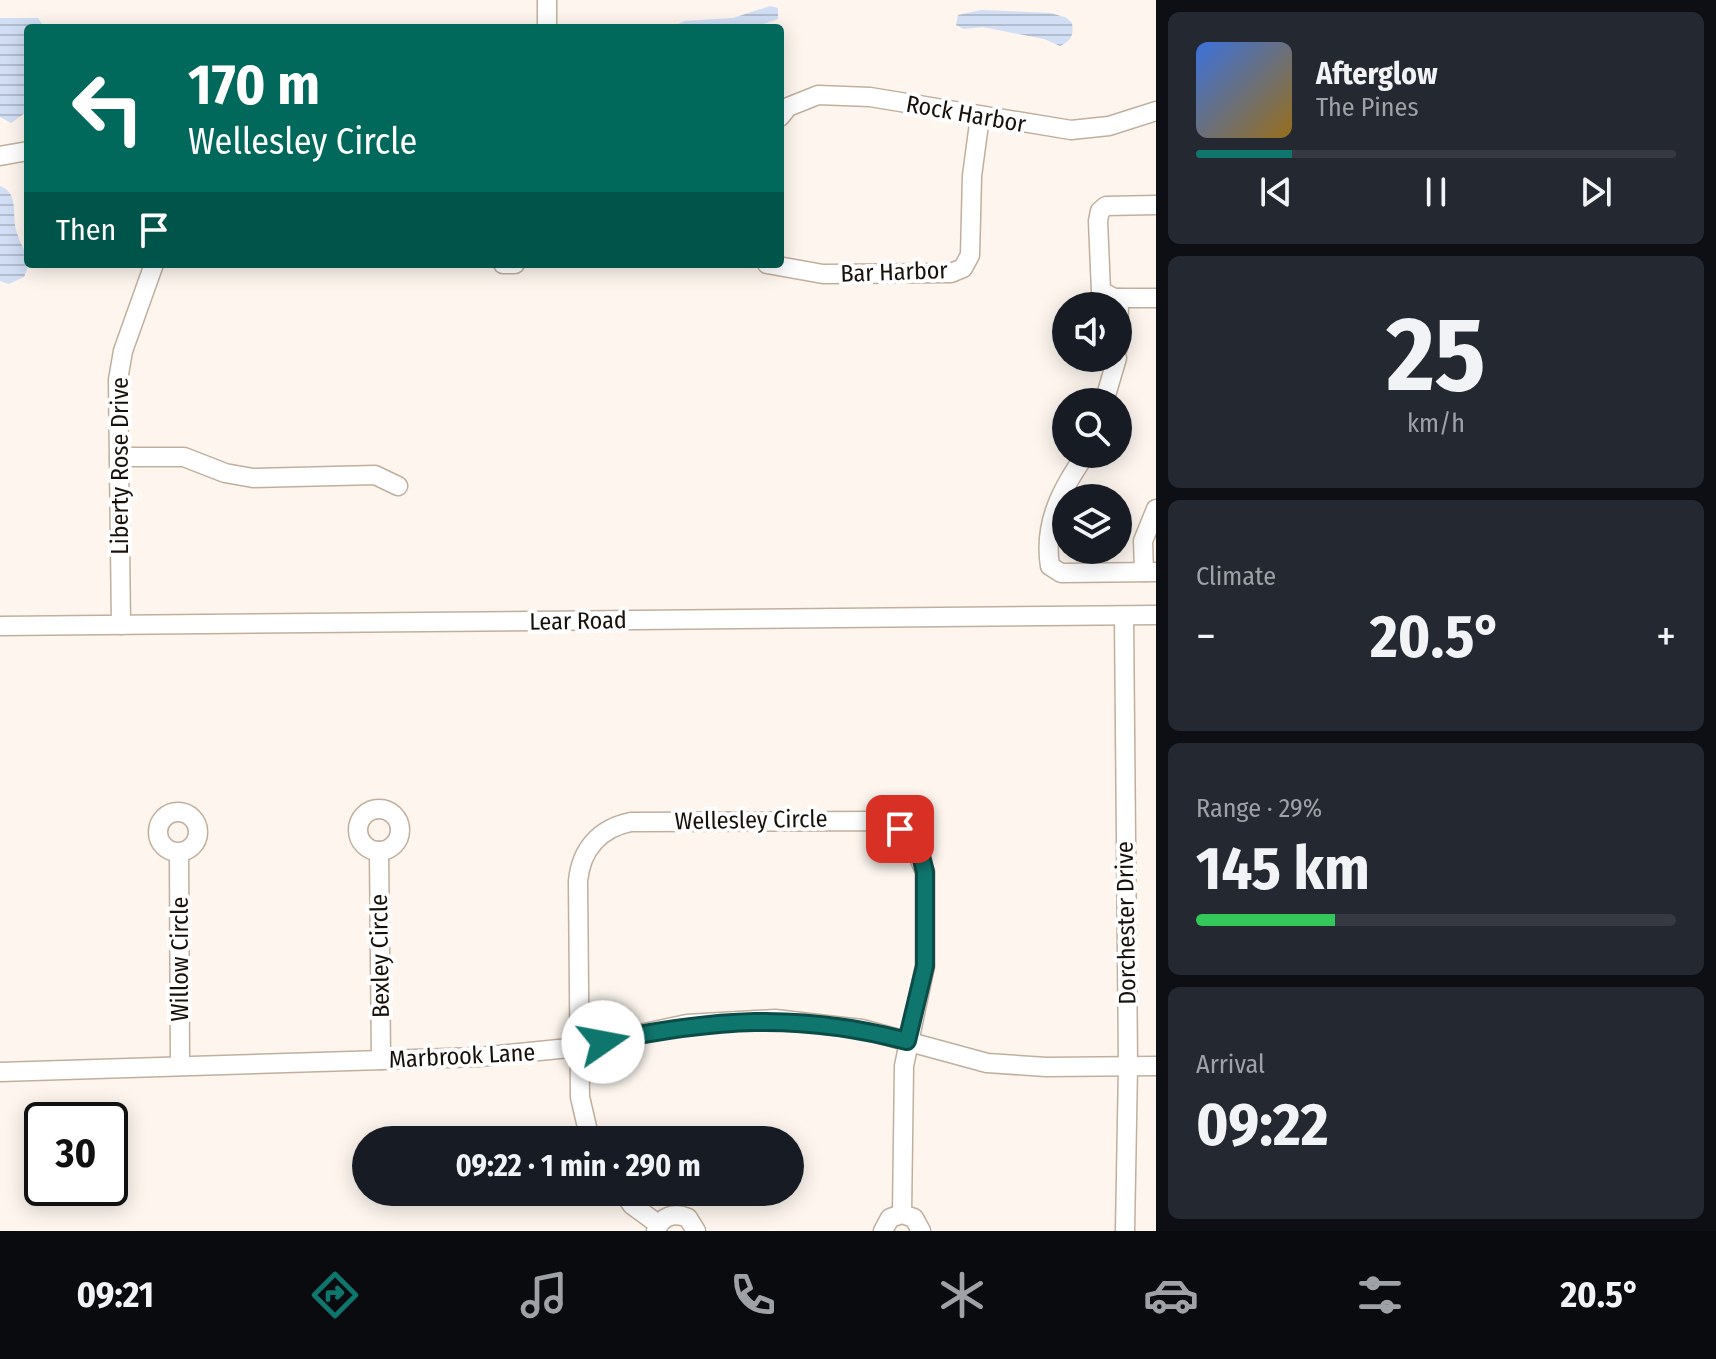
<!DOCTYPE html>
<meta charset="utf-8">
<style>
:root{--surface:#171b24;--page:#242831;--text:#f1f3f6;--muted:#9ea1a6;--line:#363941;--accent:#0f766e}
body{margin:0;font-family:"Fira Sans Condensed",sans-serif;background:var(--page);color:var(--text);height:100vh;display:flex;flex-direction:column;font-size:30px;white-space:nowrap}
*{box-sizing:border-box;margin:0}
p{font-size:26px;color:var(--muted)}
.icon{flex:none;width:44px;height:44px;fill:none;stroke:currentColor;stroke-width:2;stroke-linecap:round;stroke-linejoin:round}
.map{position:relative;flex:1;overflow:hidden}
.sheet{display:flex;flex-direction:column;gap:12px;padding:12px;background:#0d0f14;width:560px}
.sheet>*{flex:none}
.guide{position:absolute;left:24px;top:24px;width:760px;height:244px;border-radius:8px;box-shadow:0 4px 20px #0003;background:#00695c;color:#fff;overflow:hidden}
.fabs{position:absolute;left:1052px;top:292px;display:grid;gap:16px}
.fabs a{display:grid;place-items:center;width:80px;height:80px;border-radius:50%;background:var(--surface);box-shadow:0 4px 20px #0003;font-size:40px}
.speed{position:absolute;left:24px;top:1102px;display:flex;gap:16px;font-size:40px;font-weight:700;text-align:center}
.speed>*{display:grid;place-content:center;width:104px;height:104px;border-radius:50%;background:var(--surface);box-shadow:0 4px 20px #0003;line-height:1}
.speed .limit{border:4px solid #111;border-radius:12px;background:#fff;color:#111}
.pin{position:absolute;display:grid;place-items:center;width:68px;height:68px;color:#fff;margin:-34px;border-radius:16px;box-shadow:0 4px 12px #0006}
.me{position:absolute;width:88px;margin:-44px;rotate:78deg;stroke-linejoin:round;filter:drop-shadow(0 0 6px #0008)}
.turn{display:flex;align-items:center;gap:28px;height:168px;padding:0 32px;font-size:36px}
.turn .icon{width:104px;height:104px;stroke-width:2.5}
.turn b{display:block;font-size:56px;line-height:68px}
.then{display:flex;align-items:center;height:76px;padding:0 32px;background:#0003;gap:16px;font-size:30px}
.big{font-size:60px;font-weight:700;line-height:1.1}
.sheet .card{flex:1;display:flex;flex-direction:column;justify-content:center;gap:12px;min-width:0;padding:0 28px;border-radius:12px;background:var(--page)}
.sheet .dial{align-items:center;gap:0}
.dial b{font-size:104px;line-height:1}
.song{display:flex;align-items:center;gap:24px}
.cover{width:96px;height:96px;border-radius:12px;background:linear-gradient(135deg,hsl(220 70% 55%),hsl(40 70% 35%))}
.played{height:8px;border-radius:4px;background:linear-gradient(90deg,var(--accent) 20%,var(--line) 20%)}
.keys{display:flex;justify-content:space-around;direction:ltr}
.heat{display:flex;justify-content:space-between;align-items:center;font-size:44px;direction:ltr}
.charge{height:12px;border-radius:6px;background:linear-gradient(90deg,#34c759 29%,var(--line) 0)}
.trip{position:absolute;left:352px;top:1126px;width:452px;height:80px;border-radius:40px;background:var(--surface);box-shadow:0 4px 20px #0003;font-weight:700;line-height:80px;text-align:center}
.menu{display:flex;height:128px;justify-content:space-around;align-items:center;background:#090b0e;color:var(--muted)}
.menu .icon{width:56px;height:56px}
.menu .current{color:var(--accent)}
.menu b{font-size:36px;color:var(--text)}
main{display:flex;flex:1;min-height:0}
.map>svg:first-child{display:block}
.water{fill:url(#water-rules)}
.lines{fill:none;stroke-linecap:round;stroke-linejoin:round}
.minor-casing{stroke:#c1af9d;stroke-width:21}
.minor{stroke:#fff;stroke-width:18}
.route-casing{stroke:#0a4d48;stroke-width:20}
.route{stroke:#0f766e;stroke-width:14}
.labels{text-anchor:middle;dominant-baseline:central;stroke-width:8;stroke-linejoin:round;paint-order:stroke}
.street-label{font-size:24px;fill:#18110b;stroke:#fff}
</style>
<main>
<div class="map">
<svg width="1156" height="1231" viewBox="0 0 1156 1231">
<defs>
<pattern id="water-rules" width="6" height="5" patternUnits="userSpaceOnUse" patternTransform="scale(2)"><rect width="6" height="5" fill="#d1def4"/><path d="M0 2.5h6" fill="none" stroke="#b3bdd0"/></pattern>
</defs>
<rect width="100%" height="100%" fill="#fdf5ee"/>
<g class="water">
<polygon points="770,6 778,8 778,19 752,28 671,28 684,21 733,18"/>
<path d="M981 10 1051 13 1067 18 1072 23C1074 35 1071 41 1060 46L1044 39 983 27 964 29 956 25 958 15Z"/>
<polygon points="0,18 38,18 44,27 28,28 24,69 28,105 25,113 11,123 0,117"/>
<path d="M0 186C20 193 11 217 17 233 20 244 27 253 29 264L24 277 9 284 0 281Z"/>
</g>
<g class="lines">
<g class="minor-casing">
<g id="minor">
<polyline points="547,28 547,0"/>
<polyline points="780,117 788,107 818,95 870,97 1071,130 1109,126 1156,111"/>
<polyline points="0,156 28,151"/>
<polyline points="1156,205 1106,206 1100,211 1098,221 1101,291 1114,298 1156,298"/>
<polyline points="503,264 515,264"/>
<polyline points="767,264 823,274 951,273 963,268 970,255 972,176 980,116"/>
<polyline points="1118,348 1119,298"/>
<polyline points="1104,402 1117,358"/>
<path d="M1086 454C1062 488 1043 523 1050 566L1061 573 1156 572"/>
<polyline points="119,457 184,457 225,473 253,478 375,475 398,486"/>
<polyline points="1144,572 1143,541 1156,509"/>
<polyline points="1124,616 1128,1066 1125,1231"/>
<polyline points="121,625 118,380 123,351 154,264"/>
<polyline points="0,626 1156,615"/>
<circle cx="379" cy="830" r="21"/>
<circle cx="178" cy="832" r="20"/>
<polyline points="379,851 381,1060"/>
<polyline points="179,853 180,1066"/>
<polyline points="0,1072 479,1057 579,1047 687,1024 775,1019 862,1029 987,1063 1046,1067 1156,1066"/>
<path d="M590 1140 580 1097 578 881C581 849 600 828 631 822L881 821 911 839 925 872V966L904 1066 902 1214"/>
<polyline points="623,1192 632,1205 658,1224"/>
<path d="M656 1231C661 1216 674 1212 688 1218L696 1231"/>
<polyline points="883,1231 890,1218 902,1214 914,1218 921,1231"/>
</g>
</g>
<use href="#minor" class="minor"/>
</g>
<g class="lines">
<g class="route-casing">
<path id="route" d="M603 1042C712 1019 798 1012 907 1041L925 966V872L920 852 900 829"/>
</g>
<use href="#route" class="route"/>
</g>
<g class="labels">
<g class="street-label">
<text transform="translate(966 114) rotate(10)">Rock Harbor</text>
<text transform="translate(894 272) rotate(-2)">Bar Harbor</text>
<text transform="translate(120 466) rotate(-90)">Liberty Rose Drive</text>
<text transform="translate(578 621) rotate(-1)">Lear Road</text>
<text transform="translate(751 820) rotate(-1)">Wellesley Circle</text>
<text transform="translate(1126 923) rotate(-91)">Dorchester Drive</text>
<text transform="translate(380 956) rotate(-91)">Bexley Circle</text>
<text transform="translate(180 959) rotate(-90)">Willow Circle</text>
<text transform="translate(462 1056) rotate(-3)">Marbrook Lane</text>
</g>
</g>
</svg>
<div class="fabs">
<a><svg class="icon" aria-label="sound" viewBox="0 0 24 24"><path d="M4 9h4l5-4v14l-5-4H4zM17 9q2 3 0 6"/></svg></a>
<a><svg class="icon" aria-label="search" viewBox="0 0 24 24"><circle cx="10" cy="10" r="6"/><path d="M15 15l6 6"/></svg></a>
<a><svg class="icon" aria-label="layers" viewBox="0 0 24 24"><path d="M12 4l9 5-9 5-9-5zM3 14l9 5 9-5"/></svg></a>
</div>
<div class="speed"><div class="limit">30</div></div>
<div class="pin" style="left:900px;top:829px;background:#d93025"><svg class="icon" aria-label="arrive" viewBox="0 0 24 24"><path d="M6 21V4h12l-3 4 3 4H6"/></svg></div>
<svg class="me" style="left:603px;top:1042px" viewBox="-20 -20 40 40"><circle r="19" fill="#fff"/><path d="M0-13L10 11 0 6-10 11z" fill="#0f766e"/></svg>
<div class="trip">09:22 · 1 min · 290 m</div>
<div class="guide">
<div class="turn"><svg class="icon" aria-label="left" viewBox="0 0 24 24"><path d="M17 20v-9H6M10 6l-5 5 5 5"/></svg><div><b>170 m</b>Wellesley Circle</div></div>
<div class="then">Then<svg class="icon" aria-label="arrive" viewBox="0 0 24 24"><path d="M6 21V4h12l-3 4 3 4H6"/></svg></div>
</div>
</div>
<section class="sheet">
<div class="card">
<div class="song"><i class="cover"></i><div><b>Afterglow</b><p>The Pines</p></div></div>
<div class="played"></div>
<div class="keys"><svg class="icon" aria-label="previous" viewBox="0 0 24 24"><path d="M18 5L8 12l10 7zM5 5v14"/></svg><svg class="icon" aria-label="pause" viewBox="0 0 24 24"><path d="M8 5v14M16 5v14"/></svg><svg class="icon" aria-label="next" viewBox="0 0 24 24"><path d="M6 5l10 7-10 7zM19 5v14"/></svg></div>
</div>
<div class="card dial"><b>25</b><p>km/h</p></div>
<div class="card"><p>Climate</p>
<div class="heat"><a>−</a><b class="big">20.5°</b><a>+</a></div>
</div>
<div class="card"><p>Range · 29%</p><b class="big">145 km</b><div class="charge"></div></div>
<div class="card"><p>Arrival</p><b class="big">09:22</b></div>
</section>
</main>
<nav class="menu">
<b>09:21</b>
<svg class="icon current" aria-label="directions" viewBox="0 0 24 24"><path d="M12 3l9 9-9 9-9-9zM9 14v-3h6M13 9l2 2-2 2"/></svg>
<svg class="icon" aria-label="music" viewBox="0 0 24 24"><path d="M9 18V5l10-2v13"/><circle cx="6" cy="18" r="3"/><circle cx="16" cy="16" r="3"/></svg>
<svg class="icon" aria-label="phone" viewBox="0 0 24 24"><path d="M5 4h4l2 5-3 2q2 4 5 5l2-3 5 2v4C11 20 4 13 5 4z"/></svg>
<svg class="icon" aria-label="climate" viewBox="0 0 24 24"><path d="M12 3v18M4 7l16 10M4 17L20 7"/></svg>
<svg class="icon" aria-label="car" viewBox="0 0 24 24"><path d="M5 17H2v-5l4-1 3-4h7l3 4 3 1v5h-3M9 17h6M6 11h13"/><circle cx="7" cy="17" r="2"/><circle cx="17" cy="17" r="2"/></svg>
<svg class="icon" aria-label="filters" viewBox="0 0 24 24"><path d="M4 7h16M4 17h16"/><circle cx="9" cy="7" r="2"/><circle cx="15" cy="17" r="2"/></svg>
<b>20.5°</b>
</nav>
